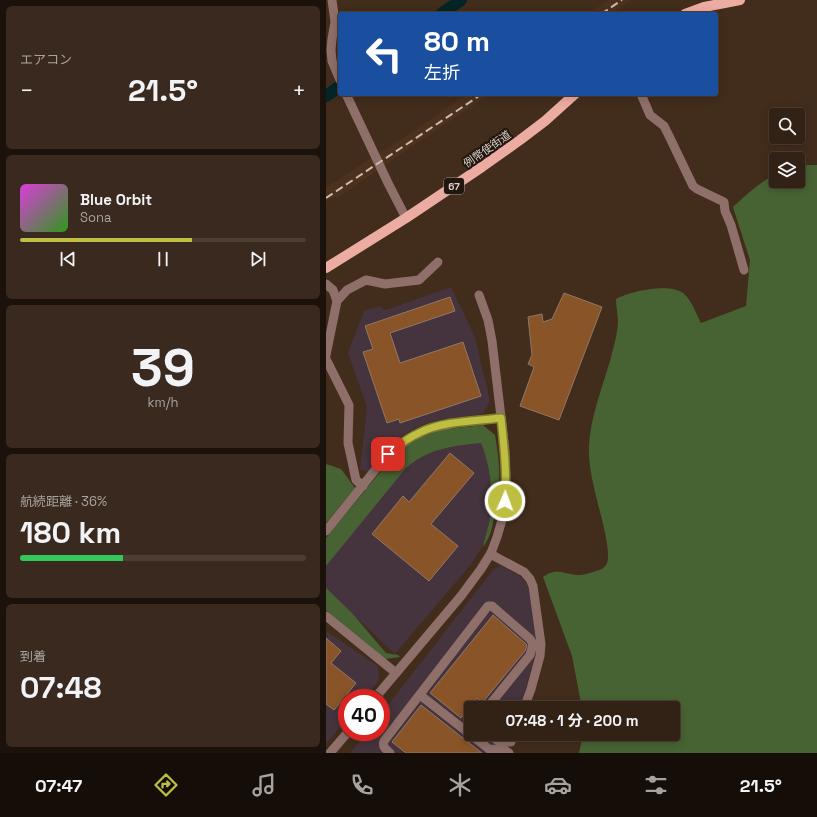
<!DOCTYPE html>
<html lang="ja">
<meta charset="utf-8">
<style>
:root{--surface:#322115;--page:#3a291e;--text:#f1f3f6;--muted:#a8a3a0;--line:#4d3e34;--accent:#bebf42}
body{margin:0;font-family:"Space Grotesk","Noto Sans JP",sans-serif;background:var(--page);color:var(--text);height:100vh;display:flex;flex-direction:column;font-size:15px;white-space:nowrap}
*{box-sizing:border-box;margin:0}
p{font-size:13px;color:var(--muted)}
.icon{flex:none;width:22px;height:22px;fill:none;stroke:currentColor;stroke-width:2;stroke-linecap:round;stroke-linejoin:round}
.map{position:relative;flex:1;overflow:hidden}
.details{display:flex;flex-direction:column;gap:6px;padding:6px;background:#1c120c;width:326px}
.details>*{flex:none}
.guide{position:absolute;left:12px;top:12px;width:380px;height:84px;border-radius:4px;box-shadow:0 2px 10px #0003,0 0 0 1px var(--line);background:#1a4fa0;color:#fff;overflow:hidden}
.controls{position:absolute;left:443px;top:108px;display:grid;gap:8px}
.controls a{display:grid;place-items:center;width:36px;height:36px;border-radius:4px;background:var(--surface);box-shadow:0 2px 10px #0003,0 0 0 1px var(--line);font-size:20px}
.speed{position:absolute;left:12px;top:689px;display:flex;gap:8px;font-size:20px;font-weight:700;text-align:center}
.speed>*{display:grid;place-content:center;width:52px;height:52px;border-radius:50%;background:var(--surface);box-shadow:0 2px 10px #0003,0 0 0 1px var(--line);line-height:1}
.speed .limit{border:6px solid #d22;background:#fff;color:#111}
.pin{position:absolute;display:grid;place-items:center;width:34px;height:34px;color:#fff;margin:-17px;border-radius:8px;box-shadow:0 2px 6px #0006}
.me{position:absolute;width:44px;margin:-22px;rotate:2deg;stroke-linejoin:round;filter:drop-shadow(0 0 3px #0008)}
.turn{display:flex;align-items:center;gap:14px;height:84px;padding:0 20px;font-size:18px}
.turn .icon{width:52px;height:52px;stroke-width:2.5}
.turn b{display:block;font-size:28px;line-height:34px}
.big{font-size:30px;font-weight:700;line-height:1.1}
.details .card{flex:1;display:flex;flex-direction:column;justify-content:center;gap:6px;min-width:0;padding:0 14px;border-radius:6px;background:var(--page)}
.details .dial{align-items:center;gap:0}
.dial b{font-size:52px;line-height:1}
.song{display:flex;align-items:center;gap:12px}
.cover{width:48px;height:48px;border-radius:6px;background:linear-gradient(135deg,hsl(300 70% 55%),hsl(110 70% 35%))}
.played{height:4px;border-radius:2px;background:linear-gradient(90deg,var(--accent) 60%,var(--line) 60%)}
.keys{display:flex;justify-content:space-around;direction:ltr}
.heat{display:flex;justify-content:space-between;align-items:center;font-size:22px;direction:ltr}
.charge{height:6px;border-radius:3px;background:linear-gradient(90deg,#34c759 36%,var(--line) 0)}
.trip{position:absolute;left:138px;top:701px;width:216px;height:40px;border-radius:4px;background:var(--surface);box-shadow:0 2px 10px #0003,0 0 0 1px var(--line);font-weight:700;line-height:40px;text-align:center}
.tabs{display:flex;height:64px;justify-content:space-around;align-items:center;background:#140d08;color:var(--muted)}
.tabs .icon{width:28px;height:28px}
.tabs .active{color:var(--accent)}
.tabs b{font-size:18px;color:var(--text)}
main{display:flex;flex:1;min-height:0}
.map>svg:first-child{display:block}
.built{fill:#4c311c}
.industrial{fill:#45333d}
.green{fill:#476333}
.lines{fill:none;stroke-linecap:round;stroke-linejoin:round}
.river{stroke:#042527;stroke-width:12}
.building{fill:#895428;stroke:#917866}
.minor{stroke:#8f6f6a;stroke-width:9}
.major{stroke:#edaca2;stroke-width:10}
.rail{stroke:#cbbcb2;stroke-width:2;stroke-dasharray:8 4;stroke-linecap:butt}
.route-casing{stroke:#7c7c2b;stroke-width:10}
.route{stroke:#bebf42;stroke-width:7}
.labels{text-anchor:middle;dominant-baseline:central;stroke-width:4;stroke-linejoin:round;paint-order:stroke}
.shield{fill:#211710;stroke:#a5988f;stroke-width:1}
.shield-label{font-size:10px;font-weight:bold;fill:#ded0c6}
.street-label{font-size:11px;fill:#ded0c6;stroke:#211710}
</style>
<main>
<section class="details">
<div class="card"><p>エアコン</p>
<div class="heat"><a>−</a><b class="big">21.5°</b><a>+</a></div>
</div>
<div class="card">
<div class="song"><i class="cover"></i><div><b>Blue Orbit</b><p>Sona</p></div></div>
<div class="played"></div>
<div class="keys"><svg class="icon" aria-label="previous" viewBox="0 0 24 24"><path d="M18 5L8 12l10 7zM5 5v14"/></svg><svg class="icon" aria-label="pause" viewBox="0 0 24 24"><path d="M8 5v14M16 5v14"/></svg><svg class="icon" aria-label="next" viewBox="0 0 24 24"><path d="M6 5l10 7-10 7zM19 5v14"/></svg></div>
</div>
<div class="card dial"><b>39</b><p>km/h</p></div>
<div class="card"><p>航続距離 · 36%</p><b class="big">180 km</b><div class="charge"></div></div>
<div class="card"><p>到着</p><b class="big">07:48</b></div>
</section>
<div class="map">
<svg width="491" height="753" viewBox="0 0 491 753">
<rect width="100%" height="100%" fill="#422c1c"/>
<g class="built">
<polygon points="283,0 305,0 284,14 262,14"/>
<polygon points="142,94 164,94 57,166 51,155"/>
<polygon points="46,157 52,170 10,199 9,196 0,202 0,188"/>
</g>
<g class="industrial">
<polygon points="125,287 149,337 164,401 157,414 117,419 104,422 94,426 76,436 61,447 42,472 34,469 41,407 22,353 38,311 53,306 60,310"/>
<polygon points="156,439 166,472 167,503 161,539 146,563 69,654 0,589 0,562 82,465 100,452"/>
<polygon points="175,566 193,575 199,581 203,589 210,640 210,653 199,691 192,708 145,708 145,734 182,734 179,741 179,753 24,753 41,732 55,732 55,714 167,570"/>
<polygon points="0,631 52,666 53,680 39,698 21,698 21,719 0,744"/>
</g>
<g class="green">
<path d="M482 165H491V753H253L257 734H347V708H256L246 656 217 577C230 567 238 574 252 575 258 575 264 573 270 571 274 570 277 569 280 565 287 555 274 513 271 500 267 484 262 463 263 446 264 419 276 388 284 361 287 349 291 336 292 323 292 315 290 307 290 299 305 291 342 283 357 293 366 300 370 314 375 323L420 306 424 260 407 207C420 195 434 182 450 174V181H472V167Z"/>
<path d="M157 425 169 435C171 445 172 456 173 466 174 483 172 501 168 518 166 528 164 538 157 547 159 538 162 528 164 519 167 493 165 467 155 443 127 446 103 448 80 468L0 566V538L64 460 79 446 94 438 109 432 121 429Z"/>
<polygon points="0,464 15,469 29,488 0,523"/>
<polygon points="0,588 26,613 60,653 72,655 74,657 59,659 0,610"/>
</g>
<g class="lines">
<g class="river">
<polyline points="115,14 135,0"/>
<polyline points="0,96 14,86"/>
</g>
</g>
<g class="building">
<polygon points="238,293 276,307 233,420 194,406 208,367 202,364 206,355 202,317 216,314 217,322 226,319"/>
<polygon points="124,297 129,311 64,333 74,363 137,342 155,396 74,423 73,419 61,423 37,352 47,349 39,326"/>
<polygon points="124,453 148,473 105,524 132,546 103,581 46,534 77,496 83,502"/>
<polygon points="167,615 199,643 201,645 199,651 156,703 151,698 135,718 104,693"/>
<polygon points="0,638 15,651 5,663 30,683 8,710 0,704"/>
<polygon points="95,705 156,753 80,753 66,742"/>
</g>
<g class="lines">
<g class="minor">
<polyline points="6,0 9,22 6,39 5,50 6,61 14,80"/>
<polyline points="20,94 62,183 80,218"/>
<polyline points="315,94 324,115 338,126 344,138 367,186 371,189 398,202 399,211 405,225 418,270"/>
<polyline points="0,284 7,290 11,301 0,355"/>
<polyline points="11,301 21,290 40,280 59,284 93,280 112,262"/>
<polyline points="0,359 23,405 22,443 30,480 37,486"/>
<polyline points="0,531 62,454 84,438 105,428 129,423 175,418"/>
<polyline points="165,553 168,556 198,572 204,579 207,586 215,644 214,656 205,689 198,708"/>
<polyline points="0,616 70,673"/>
<polyline points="94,695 163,749 179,750 183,753"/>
<polyline points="49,698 135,596 155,569 165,553 171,537 176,520 179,501 180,485 179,451 166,341 162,320 153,295"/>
<polyline points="163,734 172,741 185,742"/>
<polyline points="4,753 22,732"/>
<path d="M64 753C60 749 56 747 58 741L162 606H166L204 639 207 644 204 655 161 708"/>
</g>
<g class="major">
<polyline points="359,14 378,7 414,0"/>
<polyline points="0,268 80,218 156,167 194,140 219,121 249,94"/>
</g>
<g class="rail">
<polyline points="275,14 296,0"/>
<polyline points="0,198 156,94"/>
</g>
</g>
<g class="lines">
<g class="route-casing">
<path id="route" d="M62 454C72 446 81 438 93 433 116 421 149 421 175 418 178 446 181 473 179 501"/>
</g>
<use href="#route" class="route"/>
</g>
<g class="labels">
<rect class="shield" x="118" y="178" width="20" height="16" rx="3"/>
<g class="shield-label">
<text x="128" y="186">67</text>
</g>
<g class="street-label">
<text transform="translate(161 149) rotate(-35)">例幣使街道</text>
</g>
</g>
</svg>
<div class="controls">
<a><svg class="icon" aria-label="search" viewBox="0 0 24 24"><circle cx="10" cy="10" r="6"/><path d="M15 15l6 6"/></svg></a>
<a><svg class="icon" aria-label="layers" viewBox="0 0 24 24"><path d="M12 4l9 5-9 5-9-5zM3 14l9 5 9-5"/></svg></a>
</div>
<div class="speed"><div class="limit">40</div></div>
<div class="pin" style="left:62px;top:454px;background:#d93025"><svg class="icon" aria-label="arrive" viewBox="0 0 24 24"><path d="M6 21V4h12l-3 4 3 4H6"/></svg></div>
<svg class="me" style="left:179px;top:501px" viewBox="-20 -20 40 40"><circle r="17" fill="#bebf42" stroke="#fff" stroke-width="3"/><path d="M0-11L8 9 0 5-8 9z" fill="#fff"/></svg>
<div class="trip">07:48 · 1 分 · 200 m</div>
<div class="guide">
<div class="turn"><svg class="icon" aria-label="left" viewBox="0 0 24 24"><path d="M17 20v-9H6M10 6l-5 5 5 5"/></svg><div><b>80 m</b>左折</div></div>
</div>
</div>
</main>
<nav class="tabs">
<b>07:47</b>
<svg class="icon active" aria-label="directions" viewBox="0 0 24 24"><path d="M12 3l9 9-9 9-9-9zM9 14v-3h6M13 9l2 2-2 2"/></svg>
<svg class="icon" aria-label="music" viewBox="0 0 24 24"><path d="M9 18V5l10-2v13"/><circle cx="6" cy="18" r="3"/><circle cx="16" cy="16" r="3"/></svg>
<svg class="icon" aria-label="phone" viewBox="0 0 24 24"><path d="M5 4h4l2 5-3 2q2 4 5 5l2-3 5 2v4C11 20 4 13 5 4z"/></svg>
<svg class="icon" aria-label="climate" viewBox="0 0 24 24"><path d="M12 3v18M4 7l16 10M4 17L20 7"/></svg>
<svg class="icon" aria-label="car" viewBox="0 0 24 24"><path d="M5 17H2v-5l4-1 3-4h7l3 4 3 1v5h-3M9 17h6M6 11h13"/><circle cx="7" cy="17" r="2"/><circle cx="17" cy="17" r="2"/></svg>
<svg class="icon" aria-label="filters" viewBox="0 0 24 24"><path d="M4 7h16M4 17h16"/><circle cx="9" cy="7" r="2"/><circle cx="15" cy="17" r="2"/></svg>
<b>21.5°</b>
</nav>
